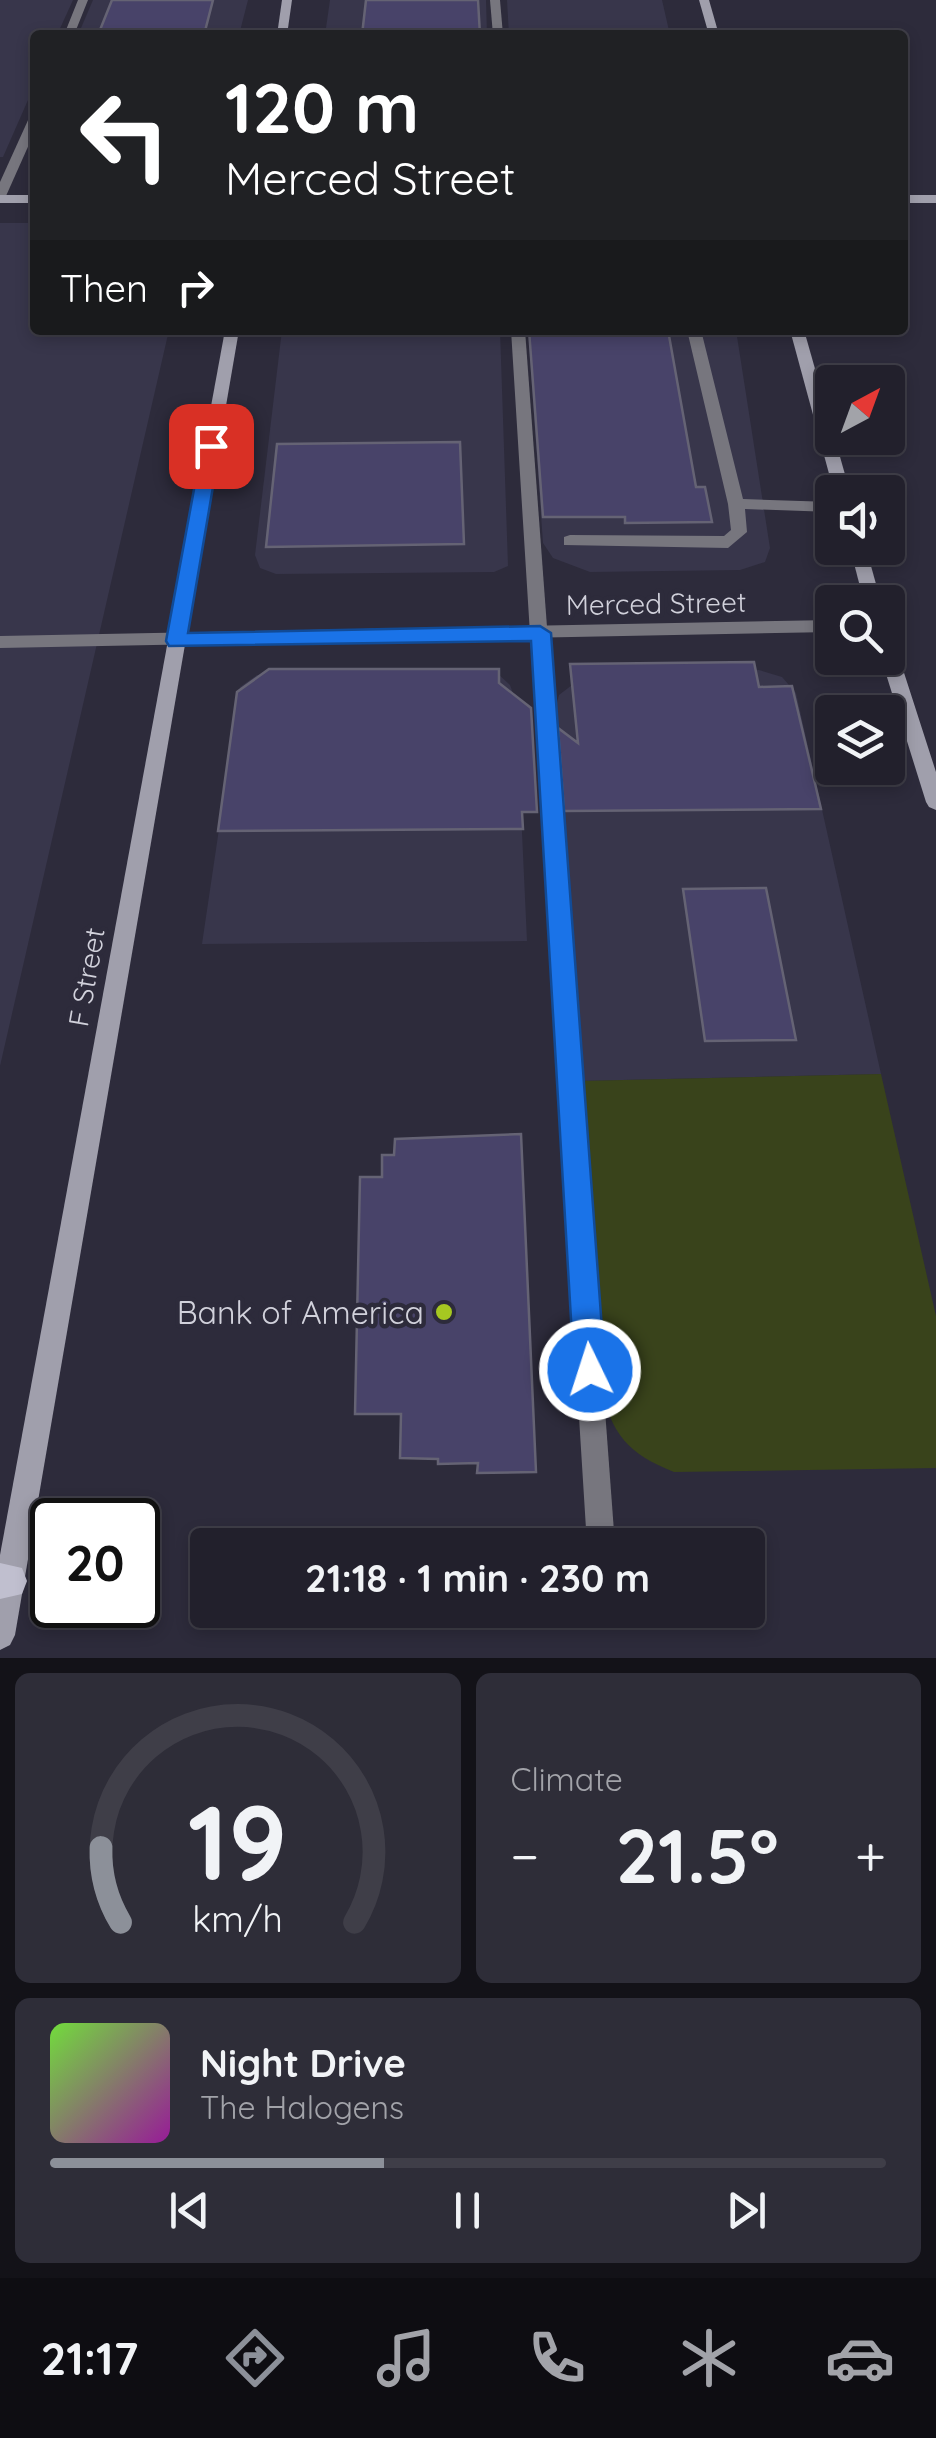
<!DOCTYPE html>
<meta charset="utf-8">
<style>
:root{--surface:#22202c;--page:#2e2d38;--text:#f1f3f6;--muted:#a2a3a9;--line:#3f3e48;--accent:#8c9099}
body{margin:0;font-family:Quicksand,sans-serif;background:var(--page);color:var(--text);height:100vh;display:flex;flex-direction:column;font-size:38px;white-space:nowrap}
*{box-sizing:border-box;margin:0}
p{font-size:32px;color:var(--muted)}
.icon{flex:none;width:55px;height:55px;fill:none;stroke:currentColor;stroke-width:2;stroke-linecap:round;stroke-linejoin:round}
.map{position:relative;height:1658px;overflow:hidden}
.side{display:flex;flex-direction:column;gap:15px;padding:15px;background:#131218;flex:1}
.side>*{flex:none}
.banner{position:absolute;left:30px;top:30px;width:878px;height:305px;border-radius:10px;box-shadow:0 5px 15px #0003,0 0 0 2px var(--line);background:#202124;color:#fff;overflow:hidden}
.needle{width:65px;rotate:41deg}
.buttons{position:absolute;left:815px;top:365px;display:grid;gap:20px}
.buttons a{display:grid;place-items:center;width:90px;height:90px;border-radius:10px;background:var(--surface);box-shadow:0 5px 15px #0003,0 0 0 2px var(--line);font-size:50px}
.speed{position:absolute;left:30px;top:1498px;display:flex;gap:20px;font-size:50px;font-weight:700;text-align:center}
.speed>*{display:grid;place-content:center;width:130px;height:130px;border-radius:50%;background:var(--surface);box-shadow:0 5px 15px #0003,0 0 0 2px var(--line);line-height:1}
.speed .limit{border:5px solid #111;border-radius:15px;background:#fff;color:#111}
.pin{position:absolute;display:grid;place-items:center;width:85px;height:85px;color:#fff;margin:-42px;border-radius:20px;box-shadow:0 5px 15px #0006}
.me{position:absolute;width:110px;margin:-55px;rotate:356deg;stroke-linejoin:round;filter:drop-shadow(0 0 8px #0008)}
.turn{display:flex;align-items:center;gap:35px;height:210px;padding:0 30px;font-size:45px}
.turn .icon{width:130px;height:130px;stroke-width:2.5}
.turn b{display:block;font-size:70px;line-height:85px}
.then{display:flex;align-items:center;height:95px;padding:0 30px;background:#0003;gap:20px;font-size:38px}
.big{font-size:75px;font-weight:700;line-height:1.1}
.side .widget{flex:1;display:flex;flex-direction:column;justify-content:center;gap:15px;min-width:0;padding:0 35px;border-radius:15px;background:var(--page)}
.side .dial{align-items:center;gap:0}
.dial svg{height:260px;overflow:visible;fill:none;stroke:var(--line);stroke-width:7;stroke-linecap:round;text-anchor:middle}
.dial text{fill:var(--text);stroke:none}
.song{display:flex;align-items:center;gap:30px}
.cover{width:120px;height:120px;border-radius:15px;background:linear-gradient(135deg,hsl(100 70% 55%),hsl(300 70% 35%))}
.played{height:10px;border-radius:5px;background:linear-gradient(90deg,var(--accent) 40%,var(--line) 40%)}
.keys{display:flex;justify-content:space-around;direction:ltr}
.heat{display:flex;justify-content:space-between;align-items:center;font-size:55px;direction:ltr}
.side .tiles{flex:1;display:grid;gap:15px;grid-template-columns:1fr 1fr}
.widget:last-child{grid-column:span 2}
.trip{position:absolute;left:190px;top:1528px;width:575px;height:100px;border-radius:10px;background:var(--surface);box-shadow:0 5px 15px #0003,0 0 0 2px var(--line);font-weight:700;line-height:100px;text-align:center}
.tab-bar{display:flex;height:160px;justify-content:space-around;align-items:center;background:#0e0d12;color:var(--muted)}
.tab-bar .icon{width:70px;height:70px}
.tab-bar .selected{color:var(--accent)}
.tab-bar b{font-size:45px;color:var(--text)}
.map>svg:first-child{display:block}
.built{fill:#38364b}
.green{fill:#39431b}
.building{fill:#484369;stroke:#656374;stroke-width:2.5}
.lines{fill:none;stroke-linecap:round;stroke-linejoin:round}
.lane{fill:#77767e;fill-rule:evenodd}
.street{fill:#77767e;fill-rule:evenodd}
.secondary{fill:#a09fac;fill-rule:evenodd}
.primary{fill:#c0bfcf;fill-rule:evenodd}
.route{fill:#1a73e8;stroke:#114b97;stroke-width:2.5}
.poi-dot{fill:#a6c821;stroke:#2d2b3b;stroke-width:4}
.labels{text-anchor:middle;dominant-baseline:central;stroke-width:9;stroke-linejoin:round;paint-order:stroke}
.street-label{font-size:28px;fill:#d1d1db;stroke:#2d2b3b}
.near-poi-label{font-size:32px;fill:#d1d1db;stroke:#2d2b3b;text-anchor:end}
</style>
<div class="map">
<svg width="936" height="1658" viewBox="0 0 936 1658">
<rect width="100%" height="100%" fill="#2d2b3b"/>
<g class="built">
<polygon points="0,0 73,0 57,35 35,35 35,84 3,157 0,157"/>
<polygon points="93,0 248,0 239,35 78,35"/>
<polygon points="330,0 486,0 487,35 325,35"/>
<polygon points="507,0 662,0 670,35 509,35"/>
<polygon points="0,223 35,223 35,330 169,330 0,1066"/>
<polygon points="282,330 500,330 508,566 494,572 276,574 260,568 255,555"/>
<polygon points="528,330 736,330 770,548 765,562 740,570 590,572 553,558 543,543"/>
<polygon points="759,670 782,677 796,693 881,1074 580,1081 555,710 559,695 585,675 602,671"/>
<polygon points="496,672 510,685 516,702 527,941 202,944 240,687 257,675 269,674"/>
</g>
<path class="green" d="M881 1074 936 1316V1468L674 1472C628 1454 611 1434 601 1386L580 1081Z"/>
<g class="building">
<polygon points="112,0 213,0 204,35 98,35"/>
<polygon points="366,0 478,0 480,35 362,35"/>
<polygon points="529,330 668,330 696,487 705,487 712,522 625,523 625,517 543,517"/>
<polygon points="460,442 464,544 266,547 277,444"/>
<polygon points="754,662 759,687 792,686 821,809 564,811 558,728 578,743 570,664"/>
<polygon points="269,669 499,669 499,683 531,708 537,812 522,812 523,829 218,831 237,692"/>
<polygon points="766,888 796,1040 705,1041 683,889"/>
<polygon points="521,1134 536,1472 477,1473 478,1463 438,1464 438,1459 400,1458 401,1414 355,1414 360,1177 382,1177 382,1155 394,1155 395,1139"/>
</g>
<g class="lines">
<g class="lane">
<polygon points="78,0 88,0 74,35 64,35"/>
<polygon points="490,0 500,0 503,35 493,35"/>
<polygon points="35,115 35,131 6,196 0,200 0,182 29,118"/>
<polygon points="511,330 525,330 615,1545 587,1545"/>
<polygon points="687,330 701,330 743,499 832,502 832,512 745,509 747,532 728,548 564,545 564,537 570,535 724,536 731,530 728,504"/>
</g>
<polygon class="street" points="832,620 832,632 0,648 0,636"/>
<g class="secondary">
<polygon points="282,0 292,0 287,35 277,35"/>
<polygon points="699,0 709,0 719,35 709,35"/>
<rect x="0" y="195" width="35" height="8"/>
<rect x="902" y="195" width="34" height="8"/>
<polygon points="225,330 239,330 15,1635 10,1645 0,1650 0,1555"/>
<polygon points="790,330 804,330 850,492 834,492"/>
<polygon points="850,548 866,548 881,602 864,602"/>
<polygon points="888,645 897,651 936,772 936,810 929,807 926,802 881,658 888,658"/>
</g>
<polygon class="primary" points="0,1563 22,1568 27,1581 22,1594 0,1599"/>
</g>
<polygon class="route" points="211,441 220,446 188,633 540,626 551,633 605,1370 600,1380 590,1385 579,1380 574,1370 531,641 169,646 166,641 202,446"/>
<circle class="poi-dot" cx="444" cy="1312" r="10"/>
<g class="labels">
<g class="street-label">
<text transform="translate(656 603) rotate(-1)">Merced Street</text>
<text transform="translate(86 977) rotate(-80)">F Street</text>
</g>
<g class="near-poi-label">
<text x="424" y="1312">Bank of America</text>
</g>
</g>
</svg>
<div class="buttons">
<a><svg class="needle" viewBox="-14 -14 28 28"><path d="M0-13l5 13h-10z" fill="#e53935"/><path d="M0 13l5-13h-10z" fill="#a2a3a9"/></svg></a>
<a><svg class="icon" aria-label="sound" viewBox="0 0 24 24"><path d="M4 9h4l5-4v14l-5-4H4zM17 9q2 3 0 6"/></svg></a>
<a><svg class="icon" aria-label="search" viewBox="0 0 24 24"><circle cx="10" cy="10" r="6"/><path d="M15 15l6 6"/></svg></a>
<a><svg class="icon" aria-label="layers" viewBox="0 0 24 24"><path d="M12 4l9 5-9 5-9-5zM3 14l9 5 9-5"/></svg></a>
</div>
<div class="speed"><div class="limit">20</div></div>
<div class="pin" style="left:211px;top:446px;background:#d93025"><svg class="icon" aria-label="arrive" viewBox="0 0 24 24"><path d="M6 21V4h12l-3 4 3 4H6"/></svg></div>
<svg class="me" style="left:590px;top:1370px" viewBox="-20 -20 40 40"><circle r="17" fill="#1a73e8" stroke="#fff" stroke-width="3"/><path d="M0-11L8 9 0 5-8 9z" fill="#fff"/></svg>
<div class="trip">21:18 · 1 min · 230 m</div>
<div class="banner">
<div class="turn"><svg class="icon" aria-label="left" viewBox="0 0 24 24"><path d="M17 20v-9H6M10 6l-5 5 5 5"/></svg><div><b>120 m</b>Merced Street</div></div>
<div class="then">Then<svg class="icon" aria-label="right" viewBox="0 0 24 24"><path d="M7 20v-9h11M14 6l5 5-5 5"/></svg></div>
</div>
</div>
<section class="side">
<div class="tiles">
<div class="widget dial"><svg viewBox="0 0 100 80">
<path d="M14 69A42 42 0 1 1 86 69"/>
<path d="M14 69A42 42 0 0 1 8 46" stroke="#8c9099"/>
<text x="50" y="56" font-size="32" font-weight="700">19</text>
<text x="50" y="72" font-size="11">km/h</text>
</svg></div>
<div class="widget"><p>Climate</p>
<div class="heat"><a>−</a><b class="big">21.5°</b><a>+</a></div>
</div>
<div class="widget">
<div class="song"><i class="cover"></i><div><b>Night Drive</b><p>The Halogens</p></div></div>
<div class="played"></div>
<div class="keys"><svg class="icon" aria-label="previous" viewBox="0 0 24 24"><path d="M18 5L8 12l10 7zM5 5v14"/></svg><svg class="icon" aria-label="pause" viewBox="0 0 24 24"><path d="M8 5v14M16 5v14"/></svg><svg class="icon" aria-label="next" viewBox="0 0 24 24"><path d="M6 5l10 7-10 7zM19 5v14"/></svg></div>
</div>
</div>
</section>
<nav class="tab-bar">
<b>21:17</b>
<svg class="icon selected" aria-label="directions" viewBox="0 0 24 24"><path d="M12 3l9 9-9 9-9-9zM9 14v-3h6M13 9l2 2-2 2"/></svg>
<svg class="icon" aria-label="music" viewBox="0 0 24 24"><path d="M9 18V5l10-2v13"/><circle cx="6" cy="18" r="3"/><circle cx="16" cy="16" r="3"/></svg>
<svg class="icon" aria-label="phone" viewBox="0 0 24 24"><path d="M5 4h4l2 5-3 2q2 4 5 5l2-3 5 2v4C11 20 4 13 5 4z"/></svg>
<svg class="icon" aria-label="climate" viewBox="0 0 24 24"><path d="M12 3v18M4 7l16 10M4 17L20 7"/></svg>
<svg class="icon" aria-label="car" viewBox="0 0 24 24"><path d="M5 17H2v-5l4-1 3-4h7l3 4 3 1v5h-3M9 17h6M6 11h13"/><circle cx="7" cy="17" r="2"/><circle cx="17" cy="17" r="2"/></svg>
</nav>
